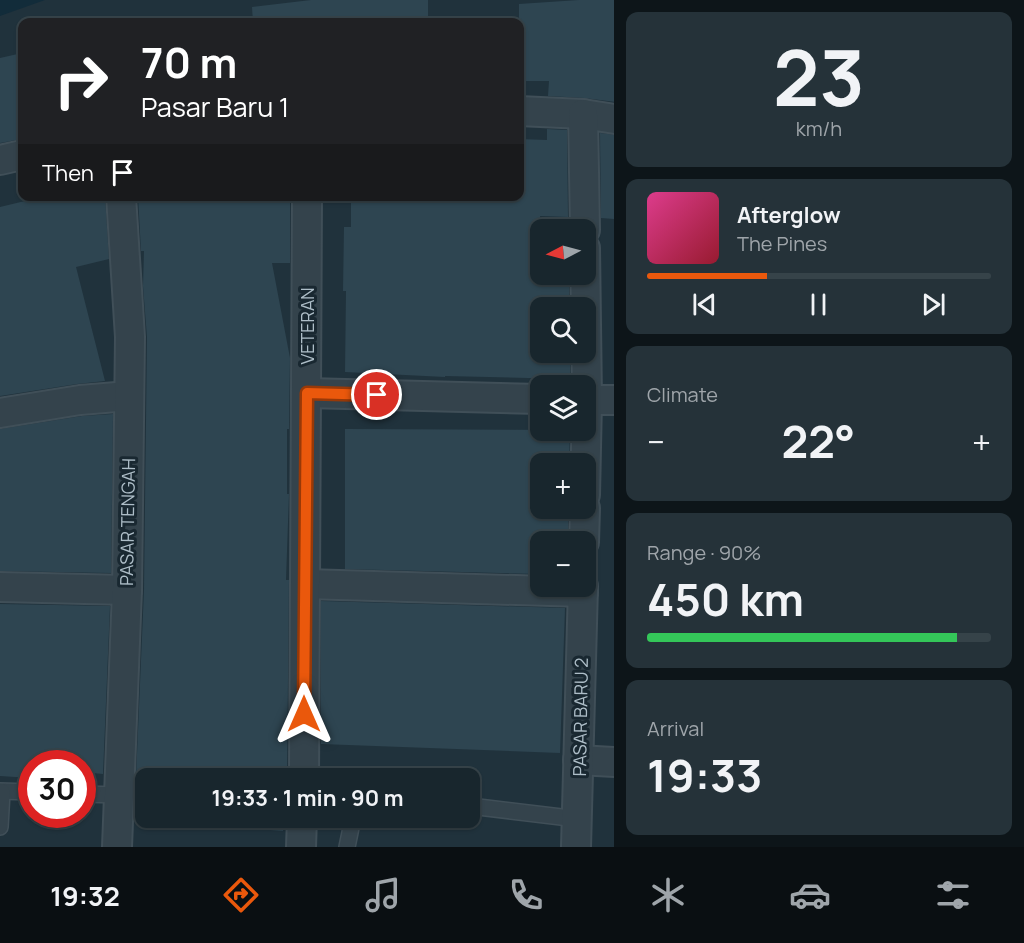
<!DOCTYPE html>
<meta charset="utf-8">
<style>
:root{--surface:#18262d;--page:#253239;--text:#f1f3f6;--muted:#9fa5aa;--line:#364349;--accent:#ea580c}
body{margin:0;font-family:Manrope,sans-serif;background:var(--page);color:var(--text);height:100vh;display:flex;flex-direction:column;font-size:22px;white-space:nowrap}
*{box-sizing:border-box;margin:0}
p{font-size:20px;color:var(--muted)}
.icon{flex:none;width:33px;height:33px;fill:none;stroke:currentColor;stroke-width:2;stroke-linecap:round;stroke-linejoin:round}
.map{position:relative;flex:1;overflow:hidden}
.panel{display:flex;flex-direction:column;gap:12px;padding:12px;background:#0d1519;width:410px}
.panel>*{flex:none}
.banner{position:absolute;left:18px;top:18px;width:506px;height:183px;border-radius:12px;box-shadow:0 2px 4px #0004,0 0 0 2px var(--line);background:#202124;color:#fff;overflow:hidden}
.needle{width:39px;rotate:264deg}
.buttons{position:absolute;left:530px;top:219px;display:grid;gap:12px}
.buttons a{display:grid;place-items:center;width:66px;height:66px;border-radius:12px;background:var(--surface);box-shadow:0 2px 4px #0004,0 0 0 2px var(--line);font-size:30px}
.speed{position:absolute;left:18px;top:750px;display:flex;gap:12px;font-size:30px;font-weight:700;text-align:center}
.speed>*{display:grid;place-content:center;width:78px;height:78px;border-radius:50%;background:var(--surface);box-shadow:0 2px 4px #0004,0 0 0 2px var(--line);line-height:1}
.speed .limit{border:9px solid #d22;background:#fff;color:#111}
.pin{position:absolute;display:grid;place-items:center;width:51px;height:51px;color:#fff;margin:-26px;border:3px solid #fff;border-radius:50%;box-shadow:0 2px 6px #0007}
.me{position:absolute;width:66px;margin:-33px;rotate:0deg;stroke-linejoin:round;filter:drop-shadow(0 0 4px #0008)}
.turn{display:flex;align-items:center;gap:21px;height:126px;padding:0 24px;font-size:27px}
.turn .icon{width:78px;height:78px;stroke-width:2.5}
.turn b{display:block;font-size:42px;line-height:51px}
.then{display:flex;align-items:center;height:57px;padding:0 24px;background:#0003;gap:12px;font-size:22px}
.big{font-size:45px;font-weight:700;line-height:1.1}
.panel .tile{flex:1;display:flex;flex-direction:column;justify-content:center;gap:9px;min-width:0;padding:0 21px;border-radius:12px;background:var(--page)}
.panel .dial{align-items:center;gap:0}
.dial b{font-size:78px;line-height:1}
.song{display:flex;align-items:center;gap:18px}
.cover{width:72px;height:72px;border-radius:9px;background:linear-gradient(135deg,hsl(330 70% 55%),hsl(350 70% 35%))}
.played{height:6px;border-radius:3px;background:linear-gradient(90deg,var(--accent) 35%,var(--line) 35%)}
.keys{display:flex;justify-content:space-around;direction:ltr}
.heat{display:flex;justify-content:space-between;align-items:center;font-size:33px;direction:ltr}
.charge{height:9px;border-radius:4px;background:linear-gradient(90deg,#34c759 90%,var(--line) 0)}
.trip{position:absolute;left:135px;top:768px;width:345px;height:60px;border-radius:12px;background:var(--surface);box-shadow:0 2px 4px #0004,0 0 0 2px var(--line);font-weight:700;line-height:60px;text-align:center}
.dock{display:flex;height:96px;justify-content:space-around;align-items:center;background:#0a0f12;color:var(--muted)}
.dock .icon{width:42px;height:42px}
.dock .current{color:var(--accent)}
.dock b{font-size:27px;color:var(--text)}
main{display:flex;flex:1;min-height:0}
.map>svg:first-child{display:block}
.water{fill:#122c3a}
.building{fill:#2e4551}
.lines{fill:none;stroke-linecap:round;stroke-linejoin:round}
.service-casing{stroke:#404f58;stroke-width:18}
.minor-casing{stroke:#404f58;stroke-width:32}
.service{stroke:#34434c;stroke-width:15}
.minor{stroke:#34434c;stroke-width:28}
.route-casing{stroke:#983908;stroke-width:15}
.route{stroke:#ea580c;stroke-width:10}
.labels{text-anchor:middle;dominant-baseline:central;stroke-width:6;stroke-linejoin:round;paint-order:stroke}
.street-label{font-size:18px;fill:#aebec8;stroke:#192831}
</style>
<main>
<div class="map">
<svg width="615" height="847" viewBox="0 0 615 847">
<rect width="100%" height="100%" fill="#20323c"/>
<polygon class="water" points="0,0 45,0 0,16"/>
<g class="building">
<polygon points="311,0 428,0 428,22 253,22 252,7"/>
<polygon points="579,0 615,0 615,102 584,98 548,96 549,81 519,81 519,4"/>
<polygon points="22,53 22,139 0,143 0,58"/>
<polygon points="547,129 567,130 568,217 540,216 540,274 569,274 569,304 540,304 540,352 570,352 570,379 445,376 445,377 345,372 346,291 343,291 344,227 351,227 351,196 519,196 519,139 547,140"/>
<polygon points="600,133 615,135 615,219 601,218"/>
<polygon points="24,196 105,196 109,259 76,267 105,381 77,384 0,396 0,207 25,201"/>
<polygon points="138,196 290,196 290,263 272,263 290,358 289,423 289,429 287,429 287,494 289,494 286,580 289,580 287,778 136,778 144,590 147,337 143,286 144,251 141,251"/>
<polygon points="113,414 111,573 0,571 0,429 82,416"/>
<polygon points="345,429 570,430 569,464 540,464 540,508 568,508 568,542 540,542 540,574 345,569"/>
<polygon points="321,601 565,608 560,753 321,744"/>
<polygon points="0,604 110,606 103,774 82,772 82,764 32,764 31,778 0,776"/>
<polygon points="233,818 284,818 283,831 232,827"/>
</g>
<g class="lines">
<g class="service-casing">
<g id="service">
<polyline points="0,791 32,792"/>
<polyline points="82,794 120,795"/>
<polyline points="470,806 578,819"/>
<polyline points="0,827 2,792"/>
<polyline points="347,847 353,818"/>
</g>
</g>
<g class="minor-casing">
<g id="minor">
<polyline points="519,111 583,114 615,119"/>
<polyline points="583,114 585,230"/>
<polyline points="0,160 22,155"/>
<polyline points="585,248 587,400 585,495"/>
<polyline points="307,393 540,399"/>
<polyline points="585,400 615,400"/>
<polyline points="0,413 80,400 129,396"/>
<polyline points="584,542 585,508"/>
<polyline points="305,584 583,592"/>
<polyline points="0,587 127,590"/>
<polyline points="578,760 615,762"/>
<polyline points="304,778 307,196"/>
<polyline points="117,847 127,590 130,337 121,196"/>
<polyline points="301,847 302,818"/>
<polyline points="576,847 583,586"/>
</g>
</g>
<use href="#service" class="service"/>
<use href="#minor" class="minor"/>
</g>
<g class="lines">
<g class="route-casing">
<polyline id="route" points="304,714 307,393 377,395"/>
</g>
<use href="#route" class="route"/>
</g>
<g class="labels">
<g class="street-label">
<text transform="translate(307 326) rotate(-90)">VETERAN</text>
<text transform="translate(127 522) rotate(-89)">PASAR TENGAH</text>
<text transform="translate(580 717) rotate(-89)">PASAR BARU 2</text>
</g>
</g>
</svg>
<div class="buttons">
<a><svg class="needle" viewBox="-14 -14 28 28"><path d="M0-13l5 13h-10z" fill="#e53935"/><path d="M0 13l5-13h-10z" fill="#9fa5aa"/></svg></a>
<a><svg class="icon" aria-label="search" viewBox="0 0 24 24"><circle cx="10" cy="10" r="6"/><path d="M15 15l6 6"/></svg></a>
<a><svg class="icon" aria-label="layers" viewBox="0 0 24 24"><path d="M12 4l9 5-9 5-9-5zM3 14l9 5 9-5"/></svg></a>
<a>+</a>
<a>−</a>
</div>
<div class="speed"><div class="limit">30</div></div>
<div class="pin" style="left:377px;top:395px;background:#d93025"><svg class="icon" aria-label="arrive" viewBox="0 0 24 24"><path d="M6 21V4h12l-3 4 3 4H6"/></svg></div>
<svg class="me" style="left:304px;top:714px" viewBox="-20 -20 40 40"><path d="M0-17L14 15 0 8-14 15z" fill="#ea580c" stroke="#fff" stroke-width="4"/></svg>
<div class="trip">19:33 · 1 min · 90 m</div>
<div class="banner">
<div class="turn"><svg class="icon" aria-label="right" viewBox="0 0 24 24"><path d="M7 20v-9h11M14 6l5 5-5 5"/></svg><div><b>70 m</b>Pasar Baru 1</div></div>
<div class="then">Then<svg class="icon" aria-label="arrive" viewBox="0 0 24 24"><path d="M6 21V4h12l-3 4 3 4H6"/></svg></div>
</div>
</div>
<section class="panel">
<div class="tile dial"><b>23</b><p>km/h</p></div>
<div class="tile">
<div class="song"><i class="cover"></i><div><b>Afterglow</b><p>The Pines</p></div></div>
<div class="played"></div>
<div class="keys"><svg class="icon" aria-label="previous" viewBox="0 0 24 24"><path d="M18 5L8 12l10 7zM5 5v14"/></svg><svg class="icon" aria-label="pause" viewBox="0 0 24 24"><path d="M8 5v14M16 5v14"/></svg><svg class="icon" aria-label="next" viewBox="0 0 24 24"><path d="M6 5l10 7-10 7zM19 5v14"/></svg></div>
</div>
<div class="tile"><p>Climate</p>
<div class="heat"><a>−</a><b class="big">22°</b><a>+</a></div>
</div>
<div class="tile"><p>Range · 90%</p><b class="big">450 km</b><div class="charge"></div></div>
<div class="tile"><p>Arrival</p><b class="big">19:33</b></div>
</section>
</main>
<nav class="dock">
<b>19:32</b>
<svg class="icon current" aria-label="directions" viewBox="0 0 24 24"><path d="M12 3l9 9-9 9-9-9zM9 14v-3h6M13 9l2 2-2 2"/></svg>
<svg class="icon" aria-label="music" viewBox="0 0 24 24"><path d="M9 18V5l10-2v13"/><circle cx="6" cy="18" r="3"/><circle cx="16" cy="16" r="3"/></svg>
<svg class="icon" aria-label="phone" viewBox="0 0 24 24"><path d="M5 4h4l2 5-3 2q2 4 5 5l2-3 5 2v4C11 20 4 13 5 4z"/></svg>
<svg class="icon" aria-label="climate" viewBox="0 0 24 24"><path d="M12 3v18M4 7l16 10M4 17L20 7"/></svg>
<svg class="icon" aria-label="car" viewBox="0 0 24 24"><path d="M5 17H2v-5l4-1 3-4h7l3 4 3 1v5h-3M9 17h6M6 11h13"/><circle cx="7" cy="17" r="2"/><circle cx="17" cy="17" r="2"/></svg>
<svg class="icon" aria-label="filters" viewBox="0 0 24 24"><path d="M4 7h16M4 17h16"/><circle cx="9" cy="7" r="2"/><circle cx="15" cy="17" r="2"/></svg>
</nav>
